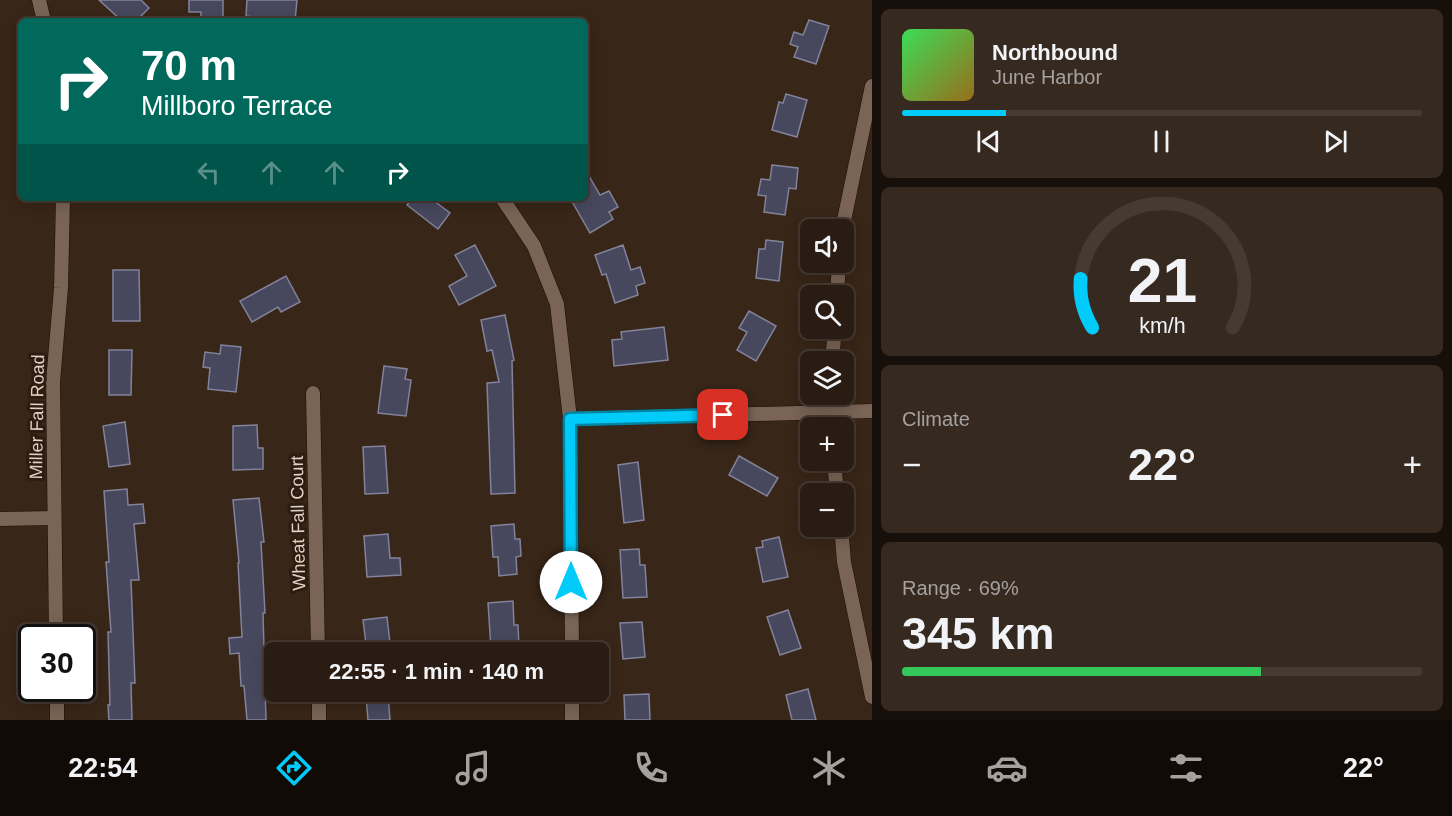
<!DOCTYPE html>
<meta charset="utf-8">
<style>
:root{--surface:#2a1c12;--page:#362920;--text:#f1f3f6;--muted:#a5a19f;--line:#463a32;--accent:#00cbf9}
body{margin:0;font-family:Helvetica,sans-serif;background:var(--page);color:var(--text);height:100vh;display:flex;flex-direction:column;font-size:22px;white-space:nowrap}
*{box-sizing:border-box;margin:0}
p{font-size:20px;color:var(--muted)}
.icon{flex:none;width:33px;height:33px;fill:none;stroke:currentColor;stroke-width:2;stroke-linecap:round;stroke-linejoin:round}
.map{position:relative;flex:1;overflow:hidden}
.panel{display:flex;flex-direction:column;gap:9px;padding:9px;background:#170f0a;width:580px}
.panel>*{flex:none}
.top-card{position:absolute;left:18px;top:18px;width:570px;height:183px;border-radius:9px;box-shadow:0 3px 15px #0003,0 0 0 2px var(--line);background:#00695c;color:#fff;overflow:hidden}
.tools{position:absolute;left:800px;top:219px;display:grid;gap:12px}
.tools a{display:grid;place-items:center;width:54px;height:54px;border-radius:9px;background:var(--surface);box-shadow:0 3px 15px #0003,0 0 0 2px var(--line);font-size:30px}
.speed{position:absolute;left:18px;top:624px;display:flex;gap:12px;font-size:30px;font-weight:700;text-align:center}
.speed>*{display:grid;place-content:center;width:78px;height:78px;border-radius:50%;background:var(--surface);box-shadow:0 3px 15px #0003,0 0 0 2px var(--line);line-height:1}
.speed .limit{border:3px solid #111;border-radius:9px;background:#fff;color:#111}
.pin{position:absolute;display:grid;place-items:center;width:51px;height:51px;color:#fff;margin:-26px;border-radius:12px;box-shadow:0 3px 9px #0006}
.me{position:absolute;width:66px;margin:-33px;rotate:0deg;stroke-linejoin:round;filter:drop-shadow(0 0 4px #0008)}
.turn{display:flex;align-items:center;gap:21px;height:126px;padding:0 24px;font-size:27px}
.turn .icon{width:78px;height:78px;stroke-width:2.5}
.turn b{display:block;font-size:42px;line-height:51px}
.lanes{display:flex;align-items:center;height:57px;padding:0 24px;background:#0003;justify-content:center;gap:30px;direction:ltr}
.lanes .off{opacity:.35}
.big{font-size:45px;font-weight:800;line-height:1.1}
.panel .card{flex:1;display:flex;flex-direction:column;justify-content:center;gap:9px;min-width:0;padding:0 21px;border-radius:9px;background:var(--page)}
.panel .dial{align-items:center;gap:0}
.dial svg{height:156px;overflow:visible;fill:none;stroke:var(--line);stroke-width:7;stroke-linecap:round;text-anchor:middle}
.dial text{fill:var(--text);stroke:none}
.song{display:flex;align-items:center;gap:18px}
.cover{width:72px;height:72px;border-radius:9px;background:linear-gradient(135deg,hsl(130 70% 55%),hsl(40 70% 35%))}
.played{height:6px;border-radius:3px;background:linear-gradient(90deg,var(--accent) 20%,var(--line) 20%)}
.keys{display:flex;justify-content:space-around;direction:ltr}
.heat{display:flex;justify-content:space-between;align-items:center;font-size:33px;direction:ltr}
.charge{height:9px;border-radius:4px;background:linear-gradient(90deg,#34c759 69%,var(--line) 0)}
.trip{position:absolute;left:264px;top:642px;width:345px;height:60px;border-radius:9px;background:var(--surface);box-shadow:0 3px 15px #0003,0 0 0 2px var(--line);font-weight:800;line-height:60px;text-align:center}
.dock{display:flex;height:96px;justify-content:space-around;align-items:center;background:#110b07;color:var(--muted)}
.dock .icon{width:42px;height:42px}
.dock .selected{color:var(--accent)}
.dock b{font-size:27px;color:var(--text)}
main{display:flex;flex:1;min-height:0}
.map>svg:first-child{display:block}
.building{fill:#47485d;stroke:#82829a;stroke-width:1.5}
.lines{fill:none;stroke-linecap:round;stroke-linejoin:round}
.minor-casing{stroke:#1e0e03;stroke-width:15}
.minor{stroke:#796455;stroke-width:14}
.route-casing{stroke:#0084a2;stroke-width:15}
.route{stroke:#00cbf9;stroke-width:10}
.labels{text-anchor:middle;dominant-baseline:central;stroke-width:6;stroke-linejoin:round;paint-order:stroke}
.street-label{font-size:18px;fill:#ded2c9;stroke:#2d1c0f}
</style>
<main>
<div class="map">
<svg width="872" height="720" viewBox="0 0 872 720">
<rect width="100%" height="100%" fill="#382618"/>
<g class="building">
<polygon points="99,0 141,0 149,8 136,21 122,21"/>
<polygon points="189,0 223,0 223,19 201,19 201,12 189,12"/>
<polygon points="247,0 297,0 295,21 261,21 261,18 246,16"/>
<polygon points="809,20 829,26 816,64 794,57 798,47 790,44 794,32 803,35"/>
<polygon points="786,94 807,100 797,137 772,130 779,102 783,103"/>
<polygon points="772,165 798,168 796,189 789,188 785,215 764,212 766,196 758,195 761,179 770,180"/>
<polygon points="585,169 600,195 609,191 618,207 609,212 613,219 590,233 570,198 585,198"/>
<polygon points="413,198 430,198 450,213 438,229 407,205"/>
<polygon points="766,240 783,242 779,281 756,278 759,249 765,249"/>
<polygon points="475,245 496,286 459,305 449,286 467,276 455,255"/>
<polygon points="623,245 631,270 640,267 645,283 636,286 638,295 615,303 606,274 602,275 595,255"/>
<polygon points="113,270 139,270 140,321 113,321"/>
<polygon points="286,276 300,302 281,312 278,307 252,322 240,301"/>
<polygon points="749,311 776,326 756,361 737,350 747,332 739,328"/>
<polygon points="505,315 514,360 512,361 515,493 491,494 487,383 499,382 492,350 487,351 481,320"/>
<polygon points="664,327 668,360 614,366 612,340 622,339 621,332"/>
<polygon points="221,345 241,347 236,392 208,389 210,368 203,367 205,352 220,354"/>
<polygon points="109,350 132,350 131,395 109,395"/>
<polygon points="384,366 407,369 405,379 411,380 406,416 378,413"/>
<polygon points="125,422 130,464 109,467 103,426"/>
<polygon points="257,425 258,448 263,448 263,469 233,470 233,426"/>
<polygon points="385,446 388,493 365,494 363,447"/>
<polygon points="739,456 778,478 767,496 729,475"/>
<polygon points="638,462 644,520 624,523 618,465"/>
<polygon points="127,489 128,505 143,504 145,523 134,524 139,580 131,580 135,683 131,683 132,720 109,720 108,705 110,705 108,632 111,632 106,562 109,562 104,491"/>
<polygon points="259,498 264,542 261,542 265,613 263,613 266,720 247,720 244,686 241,686 239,653 230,654 229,638 242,637 238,563 239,563 233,500"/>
<polygon points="514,524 515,539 520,539 521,556 516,557 517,574 499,576 498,557 493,557 491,526"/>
<polygon points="388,534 390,558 400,558 401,575 367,577 364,536"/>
<polygon points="779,537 788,577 763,582 756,548 763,547 762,541"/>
<polygon points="639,549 640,565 645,565 647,597 623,598 620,550"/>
<polygon points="513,601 514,625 518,625 519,647 491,649 488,603"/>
<polygon points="788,610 801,648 780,655 767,617"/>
<polygon points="387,617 391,652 367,652 363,620"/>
<polygon points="642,622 645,657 623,659 620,623"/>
<polygon points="808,689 816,720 792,720 786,695"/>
<polygon points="388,694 390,720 368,720 366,696"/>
<polygon points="649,694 650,720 625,720 624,695"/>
</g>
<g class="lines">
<g class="minor-casing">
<g id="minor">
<polyline points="39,0 44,21"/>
<polyline points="502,198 534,246 557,304 570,419 572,652"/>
<polyline points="842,230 872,86"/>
<polyline points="837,296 839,262"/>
<polyline points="832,362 835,328"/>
<polyline points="313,393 318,652"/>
<polyline points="830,394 831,428"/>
<polyline points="570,419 872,411"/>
<polyline points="834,460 837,494"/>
<polyline points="0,519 54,518"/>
<polyline points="841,526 844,562 872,697"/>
<polyline points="56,638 53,382 61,288 63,198"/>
<polyline points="57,688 57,720"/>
<polyline points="319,692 319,720"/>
<polyline points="572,692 572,720"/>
</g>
</g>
<use href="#minor" class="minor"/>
</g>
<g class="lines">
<g class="route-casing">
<polyline id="route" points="571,582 570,419 723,415"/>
</g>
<use href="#route" class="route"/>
</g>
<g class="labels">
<g class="street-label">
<text transform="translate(37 417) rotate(-89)">Miller Fall Road</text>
<text transform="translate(298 523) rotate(-91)">Wheat Fall Court</text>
</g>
</g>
</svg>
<div class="tools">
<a><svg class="icon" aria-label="sound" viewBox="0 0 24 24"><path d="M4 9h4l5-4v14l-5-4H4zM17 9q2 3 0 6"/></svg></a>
<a><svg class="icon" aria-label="search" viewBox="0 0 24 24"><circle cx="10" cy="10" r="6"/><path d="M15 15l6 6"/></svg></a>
<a><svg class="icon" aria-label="layers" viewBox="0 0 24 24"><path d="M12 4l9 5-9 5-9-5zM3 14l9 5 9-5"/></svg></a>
<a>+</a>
<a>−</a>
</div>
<div class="speed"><div class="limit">30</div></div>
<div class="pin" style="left:723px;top:415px;background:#d93025"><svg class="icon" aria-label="arrive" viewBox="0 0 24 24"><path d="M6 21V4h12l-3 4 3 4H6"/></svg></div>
<svg class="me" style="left:571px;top:582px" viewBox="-20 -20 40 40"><circle r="19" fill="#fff"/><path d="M0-13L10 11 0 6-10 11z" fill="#00cbf9"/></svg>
<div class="trip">22:55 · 1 min · 140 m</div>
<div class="top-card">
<div class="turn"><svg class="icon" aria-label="right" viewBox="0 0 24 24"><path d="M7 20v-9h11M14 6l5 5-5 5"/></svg><div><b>70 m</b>Millboro Terrace</div></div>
<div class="lanes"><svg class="icon off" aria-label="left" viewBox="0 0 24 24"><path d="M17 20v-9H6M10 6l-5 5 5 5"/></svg><svg class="icon off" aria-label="ahead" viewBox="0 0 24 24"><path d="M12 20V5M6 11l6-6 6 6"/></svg><svg class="icon off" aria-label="ahead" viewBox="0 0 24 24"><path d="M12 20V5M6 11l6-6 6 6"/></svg><svg class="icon" aria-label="right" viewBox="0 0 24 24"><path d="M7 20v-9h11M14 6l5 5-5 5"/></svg></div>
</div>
</div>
<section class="panel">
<div class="card">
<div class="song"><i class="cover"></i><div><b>Northbound</b><p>June Harbor</p></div></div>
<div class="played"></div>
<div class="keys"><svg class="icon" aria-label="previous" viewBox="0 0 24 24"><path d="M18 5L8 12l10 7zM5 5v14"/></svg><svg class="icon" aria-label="pause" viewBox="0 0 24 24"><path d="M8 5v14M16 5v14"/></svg><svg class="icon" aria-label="next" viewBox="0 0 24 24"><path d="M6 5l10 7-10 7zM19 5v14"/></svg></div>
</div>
<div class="card dial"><svg viewBox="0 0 100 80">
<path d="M14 69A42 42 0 1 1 86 69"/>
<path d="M14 69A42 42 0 0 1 8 44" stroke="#00cbf9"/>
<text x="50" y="56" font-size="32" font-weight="700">21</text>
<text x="50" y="72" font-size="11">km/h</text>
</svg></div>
<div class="card"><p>Climate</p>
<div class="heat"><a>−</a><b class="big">22°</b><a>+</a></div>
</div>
<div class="card"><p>Range · 69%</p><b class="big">345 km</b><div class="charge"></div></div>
</section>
</main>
<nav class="dock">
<b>22:54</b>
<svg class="icon selected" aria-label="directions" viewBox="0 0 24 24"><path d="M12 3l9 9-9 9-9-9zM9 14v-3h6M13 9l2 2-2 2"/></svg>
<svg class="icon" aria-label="music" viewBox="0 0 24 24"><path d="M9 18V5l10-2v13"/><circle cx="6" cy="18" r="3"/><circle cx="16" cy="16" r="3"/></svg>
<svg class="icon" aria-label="phone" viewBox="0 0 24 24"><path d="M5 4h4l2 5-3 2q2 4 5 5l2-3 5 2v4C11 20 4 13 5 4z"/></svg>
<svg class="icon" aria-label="climate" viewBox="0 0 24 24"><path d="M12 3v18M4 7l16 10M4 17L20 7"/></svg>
<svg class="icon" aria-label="car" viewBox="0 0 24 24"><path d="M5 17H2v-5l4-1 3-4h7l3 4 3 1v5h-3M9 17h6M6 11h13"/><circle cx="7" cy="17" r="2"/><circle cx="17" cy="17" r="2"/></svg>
<svg class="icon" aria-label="filters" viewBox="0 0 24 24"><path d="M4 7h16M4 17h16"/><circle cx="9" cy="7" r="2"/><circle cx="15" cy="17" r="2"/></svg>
<b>22°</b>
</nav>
